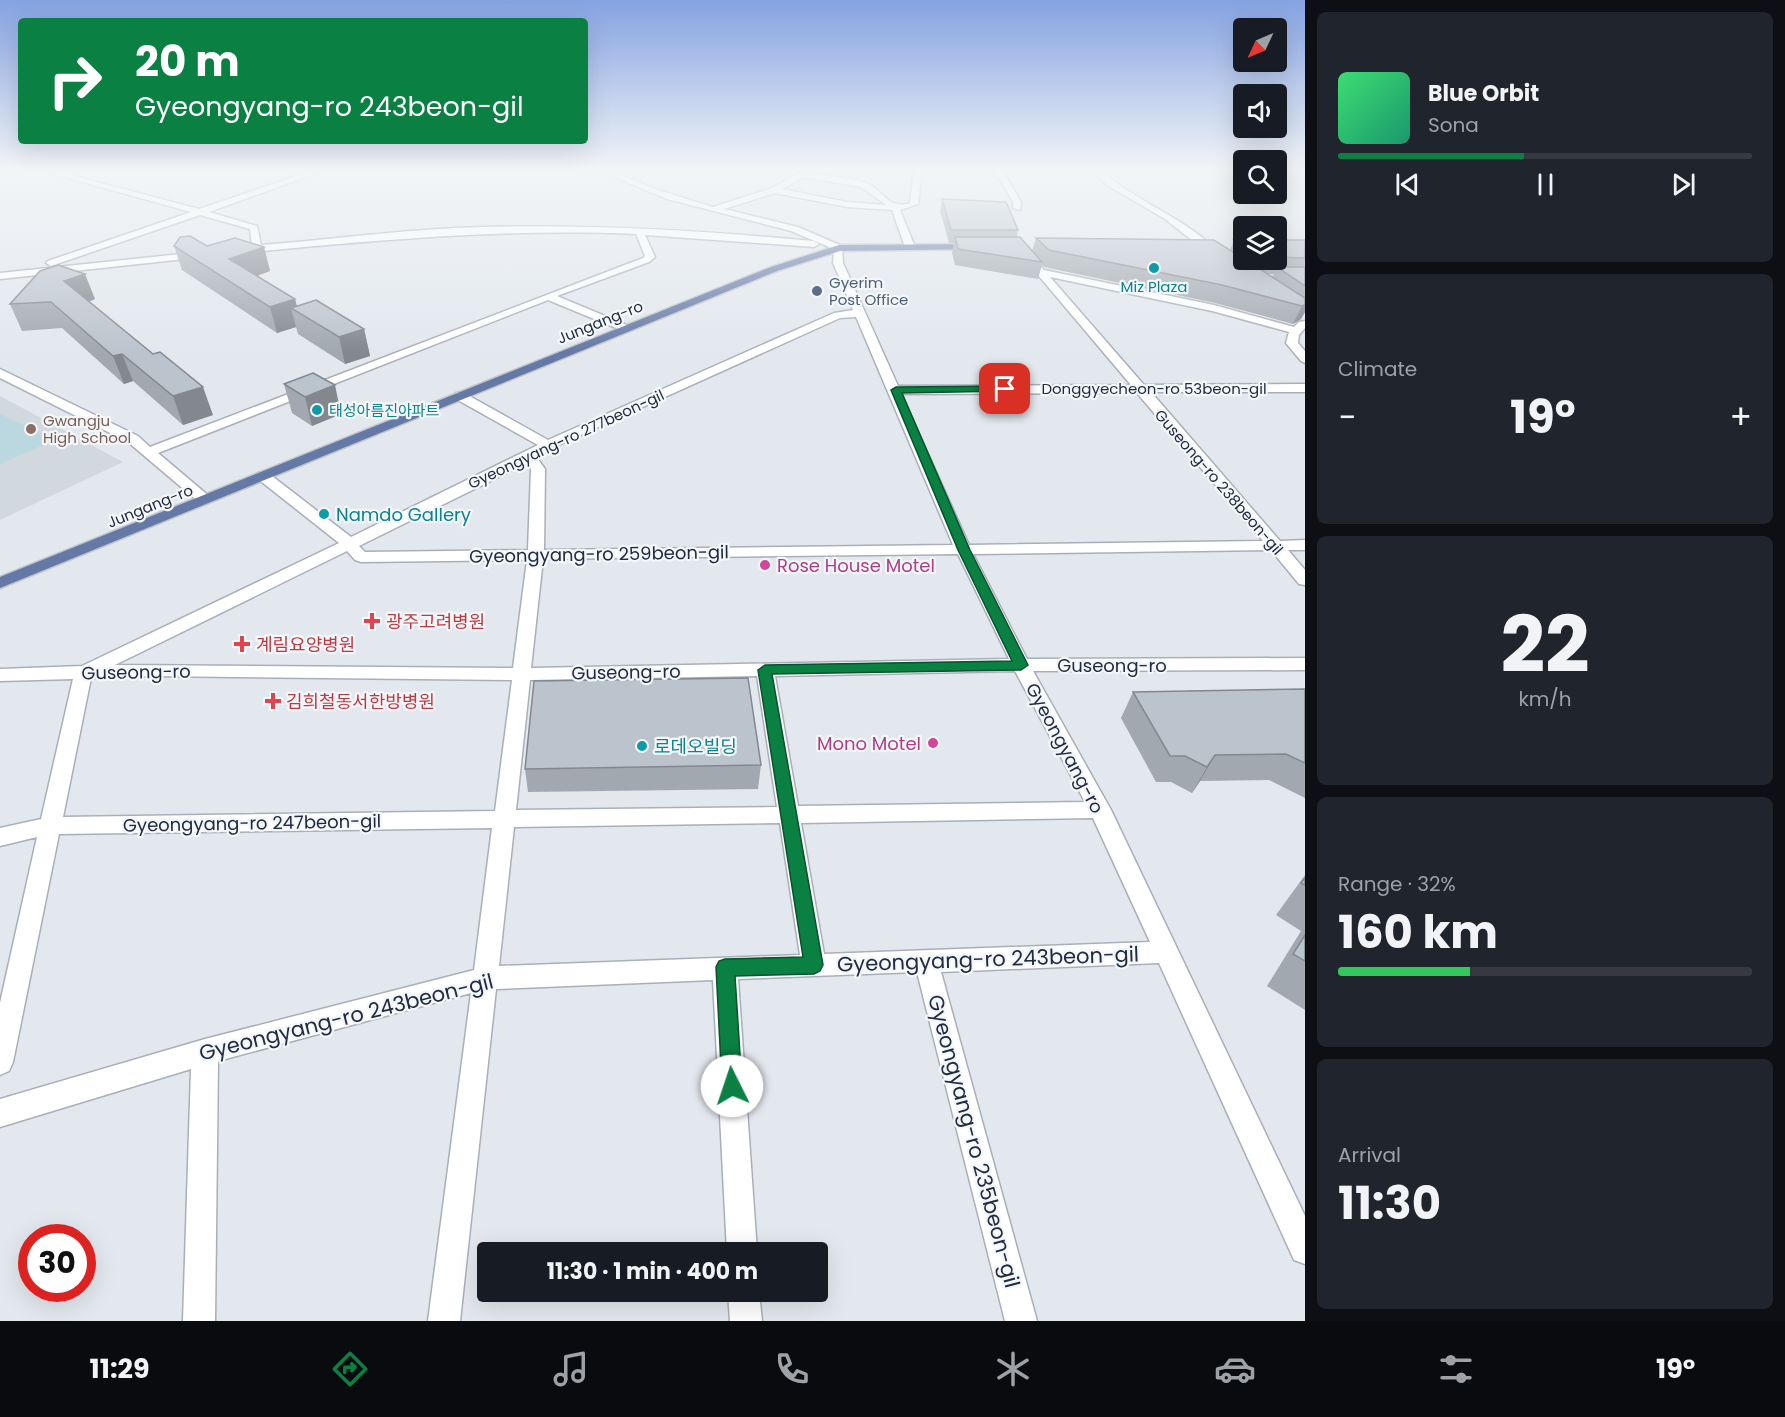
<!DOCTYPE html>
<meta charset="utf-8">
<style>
:root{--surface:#171b24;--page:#20242c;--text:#f1f3f6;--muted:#9ea1a6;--line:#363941;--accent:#0b8043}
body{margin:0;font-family:Poppins,"Noto Sans KR",sans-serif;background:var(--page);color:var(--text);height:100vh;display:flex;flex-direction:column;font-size:22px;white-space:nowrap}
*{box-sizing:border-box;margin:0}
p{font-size:20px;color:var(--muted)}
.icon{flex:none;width:33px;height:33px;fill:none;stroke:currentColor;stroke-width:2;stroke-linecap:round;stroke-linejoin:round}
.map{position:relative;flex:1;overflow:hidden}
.panel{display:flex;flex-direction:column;gap:12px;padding:12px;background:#0d0f14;width:480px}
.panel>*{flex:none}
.banner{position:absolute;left:18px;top:18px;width:570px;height:126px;border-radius:6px;box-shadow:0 6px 24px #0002;background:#0b8043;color:#fff;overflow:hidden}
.needle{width:39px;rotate:226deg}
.fabs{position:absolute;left:1233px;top:18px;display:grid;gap:12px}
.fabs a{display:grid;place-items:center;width:54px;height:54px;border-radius:6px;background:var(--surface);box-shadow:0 6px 24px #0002;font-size:30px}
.speed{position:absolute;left:18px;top:1224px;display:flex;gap:12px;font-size:30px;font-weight:700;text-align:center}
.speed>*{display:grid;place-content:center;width:78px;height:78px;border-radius:50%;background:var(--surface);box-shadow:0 6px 24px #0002;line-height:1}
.speed .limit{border:9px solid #d22;background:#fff;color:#111}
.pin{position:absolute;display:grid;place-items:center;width:51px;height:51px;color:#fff;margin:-26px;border-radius:12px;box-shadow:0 3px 9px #0006}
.me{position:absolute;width:66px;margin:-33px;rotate:356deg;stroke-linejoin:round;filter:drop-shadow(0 0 4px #0008)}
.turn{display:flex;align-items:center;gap:21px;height:126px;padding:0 18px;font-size:27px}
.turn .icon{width:78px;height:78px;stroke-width:2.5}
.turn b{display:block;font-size:42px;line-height:51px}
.big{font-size:45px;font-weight:700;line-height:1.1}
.panel .widget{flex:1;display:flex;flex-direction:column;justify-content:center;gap:9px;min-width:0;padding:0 21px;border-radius:9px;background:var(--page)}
.panel .dial{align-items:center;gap:0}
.dial b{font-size:78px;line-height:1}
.song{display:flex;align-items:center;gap:18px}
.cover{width:72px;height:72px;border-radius:9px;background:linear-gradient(135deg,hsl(140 70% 55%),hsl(160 70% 35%))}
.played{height:6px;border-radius:3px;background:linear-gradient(90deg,var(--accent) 45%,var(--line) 45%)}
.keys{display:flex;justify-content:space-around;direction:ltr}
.heat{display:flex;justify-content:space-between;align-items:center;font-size:33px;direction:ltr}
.charge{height:9px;border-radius:4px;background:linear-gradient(90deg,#34c759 32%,var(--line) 0)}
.trip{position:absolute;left:477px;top:1242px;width:351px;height:60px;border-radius:6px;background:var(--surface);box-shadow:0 6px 24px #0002;font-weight:700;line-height:60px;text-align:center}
.menu{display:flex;height:96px;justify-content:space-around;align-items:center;background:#090b0e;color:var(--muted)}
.menu .icon{width:42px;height:42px}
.menu .current{color:var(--accent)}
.menu b{font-size:27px;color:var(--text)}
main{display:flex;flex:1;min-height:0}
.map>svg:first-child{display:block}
.built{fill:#d1d8de}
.green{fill:#bbd8e0}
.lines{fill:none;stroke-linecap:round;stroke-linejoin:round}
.minor-casing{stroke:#a9afba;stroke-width:3}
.major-casing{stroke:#c1c4ca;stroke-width:3}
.minor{fill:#fff;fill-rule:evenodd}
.major{fill:#6579a6;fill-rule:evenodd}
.wall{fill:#a1a8af;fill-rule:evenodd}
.shaded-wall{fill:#83888f}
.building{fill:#bbc3cc;stroke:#83888f;stroke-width:1.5}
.route{fill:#0b8043;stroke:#07532c;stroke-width:1.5}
.culture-dot{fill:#0f9aa8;stroke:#f4f7fa;stroke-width:2}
.service-dot{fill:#5c6f8a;stroke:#f4f7fa;stroke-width:2}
.education-dot{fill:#8d6e63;stroke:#f4f7fa;stroke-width:2}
.hotel-dot{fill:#d1479c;stroke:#f4f7fa;stroke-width:2}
.health-dot{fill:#e0444e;stroke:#f4f7fa;stroke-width:2}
.labels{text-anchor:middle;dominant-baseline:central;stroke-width:4.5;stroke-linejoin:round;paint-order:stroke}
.far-service-label{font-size:15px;fill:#4e5e75;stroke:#f4f7fa;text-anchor:start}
.far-culture-label{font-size:15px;fill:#0d838f;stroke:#f4f7fa}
.far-street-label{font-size:15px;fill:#212b41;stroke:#f4f7fa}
.far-education-label{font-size:15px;fill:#785e54;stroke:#f4f7fa;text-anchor:start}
.culture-label{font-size:18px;fill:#0d838f;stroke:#f4f7fa;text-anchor:start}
.street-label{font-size:18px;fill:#212b41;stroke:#f4f7fa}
.hotel-label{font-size:18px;fill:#b23c85;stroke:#f4f7fa;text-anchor:start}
.health-label{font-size:18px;fill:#be3a42;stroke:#f4f7fa;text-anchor:start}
.near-street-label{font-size:21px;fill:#212b41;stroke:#f4f7fa}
</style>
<main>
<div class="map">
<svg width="1305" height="1321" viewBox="0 0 1305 1321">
<rect width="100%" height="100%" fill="#e3e8ee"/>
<polygon class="built" points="0,396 123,462 0,520"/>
<polygon class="green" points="0,414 55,440 0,464"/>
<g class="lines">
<g class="minor-casing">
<g id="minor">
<path d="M32 168H44L199 209 320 168H331L209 212 257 226 261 245C326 240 391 231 456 228 576 223 695 230 814 241L819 244 814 247 645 235 655 257 649 262 557 296 629 326V330H621L548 300 158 453 210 497 212 500 205 504 200 503 128 442 0 378V369L138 436 150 447 643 258 645 256 636 234C502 228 372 241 240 253L235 250 237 248 252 246 250 229 200 215 51 266 46 263 48 261 191 212Z"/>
<path d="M593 168H603L658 190 713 207 772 188 808 168H817L810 173C827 176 849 177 866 183 884 190 887 210 910 203L914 168H922L918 204 900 210 915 247 910 250 905 247 892 210 847 207 775 193 724 209 798 227 842 246 843 263 898 386 1131 385 1022 256 1020 254 1025 251 1044 270 1214 305 1294 327 1299 322 1305 321V328L1299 335 1298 343 1305 351V363L1301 361 1286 343 1289 332 1212 311 1050 277 1144 385 1305 384V392H1151L1280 541 1305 540V550H1288L1305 570V585L1299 584 1271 550 973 554 1027 659 1305 658V670L1033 671 1111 810 1305 1216V1264L1294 1260 1159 963 941 972 1037 1321H1005L917 972 738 979 757 1252H727L713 980 496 989 460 1321H428L471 993 218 1061 215 1321H183L191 1069 0 1127V1099L205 1039 474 970 492 828 59 834 13 1062 9 1071 0 1075V1003L37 837 0 846V828L41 819 73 679 0 681V669L82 666 339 543 258 479V473H268L351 537 538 445 456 399V393H464L548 440 834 313 853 310 833 263 834 249 791 231 667 199ZM804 177 861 187 886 205 847 202 782 189ZM856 317 953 545 544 550 545 469 537 458 552 448 840 318ZM1137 393 1263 541 969 545 901 394ZM527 463 531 469 528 550 365 552 359 546ZM347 551 355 560 361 562 527 560 513 668 115 665ZM958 554 1009 659 531 668 543 559ZM1015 671 1085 802 798 806 775 676ZM152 676 512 680 495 811 63 817 91 678ZM757 676 777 807 516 810 530 680ZM1093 818 1150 942 824 954 801 823ZM780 823 800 955 499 966 514 827Z"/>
<polygon points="993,168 1001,168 1021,202 1020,210 1013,208 1013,202"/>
<path d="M1091 168H1099C1134 202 1186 217 1220 254L1212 256 1165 219 1107 185Z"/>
<polygon points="200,252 205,255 203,257 0,279 0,273"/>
<polygon points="728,1292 759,1292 762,1321 730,1321"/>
</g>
</g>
<g class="major-casing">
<polygon id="major" points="978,244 981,245 981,249 840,251 777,271 0,588 0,577 771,267 839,245"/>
</g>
<use href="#minor" class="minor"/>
<use href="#major" class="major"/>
</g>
<g class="wall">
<path d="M942 199 1018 230 1017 237 1032 251 1036 238 1230 250 1234 240H1244V260H1276V240H1305V312L1301 319 1293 324 1215 303 1044 267 1042 265 1038 279 955 265 952 253 954 243H949L940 211ZM1267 274H1274L1272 277Z"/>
<polygon points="174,246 264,247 270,271 257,276 295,299 297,306 364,329 370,356 345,364 298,334 296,327 277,333 182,270"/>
<polygon points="95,299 89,302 213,415 183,425 133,381 124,384 62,328 22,331 10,304"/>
<polygon points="284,384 341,414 312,426 292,413"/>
<polygon points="1305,689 1305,798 1269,780 1200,781 1192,793 1171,782 1156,782 1121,718 1133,692"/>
<polygon points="761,765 758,789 528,792 525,769"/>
<polygon points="1305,875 1305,1010 1267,986 1301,931 1276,915"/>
</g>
<g class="shaded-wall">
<polygon points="264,247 270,271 236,284 229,259"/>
<polygon points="85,274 95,299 74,307 64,281"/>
<polygon points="295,299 298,312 291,308 296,327 277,333 270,307"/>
<polygon points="1305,304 1305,312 1301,319 1293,324 1302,306"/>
<polygon points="364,329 370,356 345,364 339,337"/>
<polygon points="122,354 133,381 124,384 113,356"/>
<polygon points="335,385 341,414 312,426 305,397"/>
<polygon points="203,387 213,415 183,425 173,396"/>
<polygon points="1215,755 1200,781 1192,793 1207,767"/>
</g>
<g class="building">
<polygon points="942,199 1006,202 1018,230 951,230"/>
<polygon points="190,236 207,246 235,238 264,247 229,259 295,299 270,307 174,246 180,237"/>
<polygon points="955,237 1020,237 1042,262 958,249"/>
<polygon points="1036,238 1214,240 1305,298 1305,304 1302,306 1222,285 1049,250"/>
<polygon points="1234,240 1244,240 1244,246"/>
<polygon points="1276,240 1305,240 1305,258 1276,257"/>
<polygon points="58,265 85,274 64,281 153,354 160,352 203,387 173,396 122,354 113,356 51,302 10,304 40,271"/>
<polygon points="1277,267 1305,267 1305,286"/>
<polygon points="316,300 364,329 339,337 291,308"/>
<polygon points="313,373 335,385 305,397 284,384"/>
<polygon points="748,678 761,765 525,769 534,681"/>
<polygon points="1305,689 1305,763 1286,754 1215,755 1207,767 1185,756 1170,756 1133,692"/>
<polygon points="1305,878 1305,885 1301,883"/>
<polygon points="1305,935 1305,961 1293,954"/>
</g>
<linearGradient id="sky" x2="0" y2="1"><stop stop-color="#85a2e1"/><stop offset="0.48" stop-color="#f2f5f7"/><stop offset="1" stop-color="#f2f5f7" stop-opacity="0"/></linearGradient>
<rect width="1305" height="353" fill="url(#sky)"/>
<polygon class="route" points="1005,386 1010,389 1008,391 902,393 970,550 1028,665 1021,670 772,674 823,965 820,971 814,974 735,976 742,1086 739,1093 732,1096 725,1093 722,1086 716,967 719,961 725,959 803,957 758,670 765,665 1012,661 958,550 891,390 896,387"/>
<g class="culture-dot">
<circle cx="1154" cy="268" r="6"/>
<circle cx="317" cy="410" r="6"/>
<circle cx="324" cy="514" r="6"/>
<circle cx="642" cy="746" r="6"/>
</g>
<circle class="service-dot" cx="817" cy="291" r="6"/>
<circle class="education-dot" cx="31" cy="429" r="6"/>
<g class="hotel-dot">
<circle cx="765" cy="565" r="6"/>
<circle cx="933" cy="743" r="6"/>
</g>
<g class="health-dot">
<path d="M369 612h6v6h6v6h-6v6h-6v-6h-6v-6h6z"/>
<path d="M239 635h6v6h6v6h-6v6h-6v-6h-6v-6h6z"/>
<path d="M270 692h6v6h6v6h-6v6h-6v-6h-6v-6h6z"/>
</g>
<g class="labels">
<g class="far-service-label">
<text x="829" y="282">Gyerim<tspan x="829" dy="17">Post Office</tspan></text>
</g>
<g class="far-culture-label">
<text x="1154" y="286">Miz Plaza</text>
<text x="329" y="410" text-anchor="start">태성아름진아파트</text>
</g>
<g class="far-street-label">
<text transform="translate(600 322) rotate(-22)">Jungang-ro</text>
<text x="1154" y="388">Donggyecheon-ro 53beon-gil</text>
<text transform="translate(566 439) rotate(-25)">Gyeongyang-ro 277beon-gil</text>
<text transform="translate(1219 482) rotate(49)">Guseong-ro 238beon-gil</text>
<text transform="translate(150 506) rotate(-22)">Jungang-ro</text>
</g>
<g class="far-education-label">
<text x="43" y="420">Gwangju<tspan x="43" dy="17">High School</tspan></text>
</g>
<g class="culture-label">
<text x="336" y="514">Namdo Gallery</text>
<text x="654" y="746">로데오빌딩</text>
</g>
<g class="street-label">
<text transform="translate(599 554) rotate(-1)">Gyeongyang-ro 259beon-gil</text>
<text x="1112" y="665">Guseong-ro</text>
<text transform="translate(136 672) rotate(-1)">Guseong-ro</text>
<text transform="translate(626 672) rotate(-1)">Guseong-ro</text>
<text transform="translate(1065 748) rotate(62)">Gyeongyang-ro</text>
<text transform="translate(252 823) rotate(-1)">Gyeongyang-ro 247beon-gil</text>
</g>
<g class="hotel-label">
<text x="777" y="565">Rose House Motel</text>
<text x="921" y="743" text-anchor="end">Mono Motel</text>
</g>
<g class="health-label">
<text x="386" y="621">광주고려병원</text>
<text x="256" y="644">계림요양병원</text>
<text x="286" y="701">김희철동서한방병원</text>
</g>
<g class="near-street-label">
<text transform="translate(988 959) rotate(-2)">Gyeongyang-ro 243beon-gil</text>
<text transform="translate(346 1017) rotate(-14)">Gyeongyang-ro 243beon-gil</text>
<text transform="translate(974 1141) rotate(75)">Gyeongyang-ro 235beon-gil</text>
</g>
</g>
</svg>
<div class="fabs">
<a><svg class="needle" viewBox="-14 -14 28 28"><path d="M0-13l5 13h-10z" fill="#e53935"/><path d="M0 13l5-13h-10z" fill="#9ea1a6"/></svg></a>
<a><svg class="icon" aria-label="sound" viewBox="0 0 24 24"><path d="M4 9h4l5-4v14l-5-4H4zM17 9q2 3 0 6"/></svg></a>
<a><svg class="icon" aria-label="search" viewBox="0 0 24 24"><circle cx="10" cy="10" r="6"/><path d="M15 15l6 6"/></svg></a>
<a><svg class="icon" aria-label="layers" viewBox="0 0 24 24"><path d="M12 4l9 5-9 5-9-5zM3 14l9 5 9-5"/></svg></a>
</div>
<div class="speed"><div class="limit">30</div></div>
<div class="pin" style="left:1005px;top:389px;background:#d93025"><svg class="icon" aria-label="arrive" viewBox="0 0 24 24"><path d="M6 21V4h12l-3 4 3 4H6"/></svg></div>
<svg class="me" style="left:732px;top:1086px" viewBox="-20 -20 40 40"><circle r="19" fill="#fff"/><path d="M0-13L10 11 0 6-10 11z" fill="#0b8043"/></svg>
<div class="trip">11:30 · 1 min · 400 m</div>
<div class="banner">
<div class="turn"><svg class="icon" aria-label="right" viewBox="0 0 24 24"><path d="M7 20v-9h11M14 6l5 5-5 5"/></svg><div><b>20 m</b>Gyeongyang-ro 243beon-gil</div></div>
</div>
</div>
<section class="panel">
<div class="widget">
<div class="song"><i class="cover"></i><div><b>Blue Orbit</b><p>Sona</p></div></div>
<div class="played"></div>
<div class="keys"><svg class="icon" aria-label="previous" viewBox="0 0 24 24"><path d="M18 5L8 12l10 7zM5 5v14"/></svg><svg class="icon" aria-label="pause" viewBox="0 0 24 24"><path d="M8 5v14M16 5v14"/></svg><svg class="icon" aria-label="next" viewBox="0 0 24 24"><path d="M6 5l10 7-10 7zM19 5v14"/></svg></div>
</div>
<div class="widget"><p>Climate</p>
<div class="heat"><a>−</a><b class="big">19°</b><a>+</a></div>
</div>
<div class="widget dial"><b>22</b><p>km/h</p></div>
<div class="widget"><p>Range · 32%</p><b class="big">160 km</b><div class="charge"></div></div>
<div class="widget"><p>Arrival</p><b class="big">11:30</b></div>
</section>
</main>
<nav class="menu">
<b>11:29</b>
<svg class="icon current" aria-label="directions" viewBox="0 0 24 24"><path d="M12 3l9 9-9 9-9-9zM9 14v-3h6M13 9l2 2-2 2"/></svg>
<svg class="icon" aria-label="music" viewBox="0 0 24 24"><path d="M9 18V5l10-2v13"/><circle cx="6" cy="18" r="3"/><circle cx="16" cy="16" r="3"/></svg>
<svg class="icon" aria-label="phone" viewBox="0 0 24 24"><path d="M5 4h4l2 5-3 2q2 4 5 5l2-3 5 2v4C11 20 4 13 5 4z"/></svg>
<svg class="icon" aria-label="climate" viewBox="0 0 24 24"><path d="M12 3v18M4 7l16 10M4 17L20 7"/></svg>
<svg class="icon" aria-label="car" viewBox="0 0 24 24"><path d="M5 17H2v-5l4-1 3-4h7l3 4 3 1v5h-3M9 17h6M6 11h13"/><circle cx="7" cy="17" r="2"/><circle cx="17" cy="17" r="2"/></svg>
<svg class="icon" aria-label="filters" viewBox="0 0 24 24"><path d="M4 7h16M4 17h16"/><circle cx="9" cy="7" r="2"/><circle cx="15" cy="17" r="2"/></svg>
<b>19°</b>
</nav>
